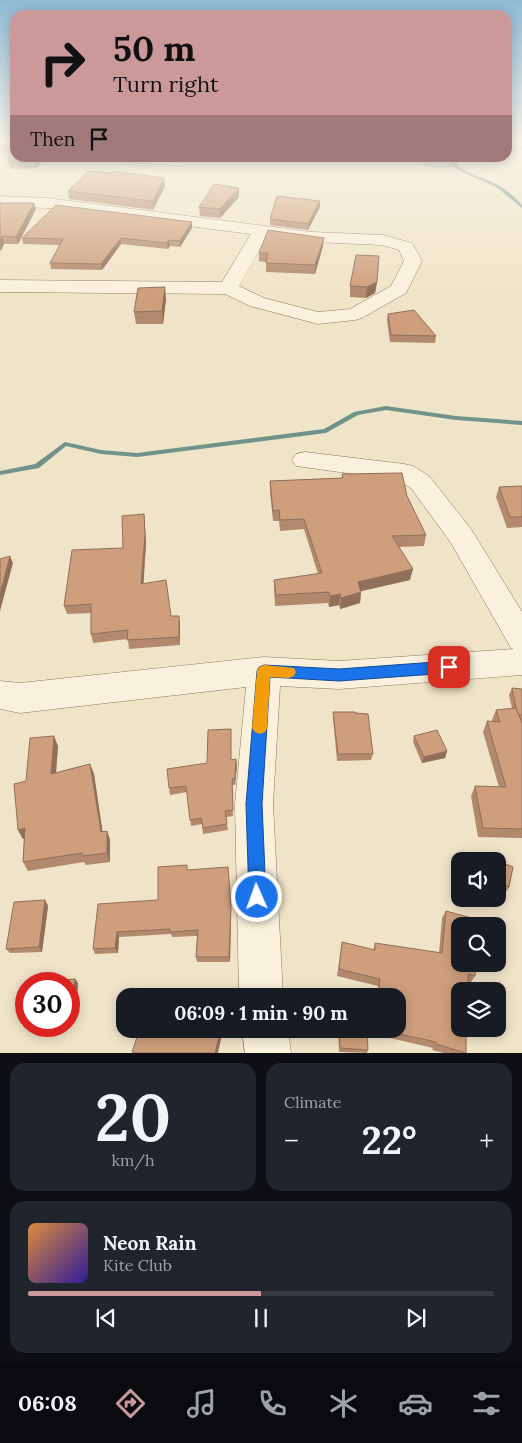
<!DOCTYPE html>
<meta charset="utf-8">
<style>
:root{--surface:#171b24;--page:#20242c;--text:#f1f3f6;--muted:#9ea1a6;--line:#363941;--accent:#cc999b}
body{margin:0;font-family:Lora,serif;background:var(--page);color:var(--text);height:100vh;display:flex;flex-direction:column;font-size:19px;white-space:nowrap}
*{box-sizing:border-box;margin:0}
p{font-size:16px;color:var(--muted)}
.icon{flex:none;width:28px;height:28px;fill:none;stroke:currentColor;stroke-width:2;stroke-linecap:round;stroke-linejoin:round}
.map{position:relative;height:1053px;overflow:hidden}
.panel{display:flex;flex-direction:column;gap:10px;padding:10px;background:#0d0f14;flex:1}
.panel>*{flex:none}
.guide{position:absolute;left:10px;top:10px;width:502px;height:152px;border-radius:15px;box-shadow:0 2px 12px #0003;background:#cc999b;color:#111;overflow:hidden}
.fabs{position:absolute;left:451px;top:852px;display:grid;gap:10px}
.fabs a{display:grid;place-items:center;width:55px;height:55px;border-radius:10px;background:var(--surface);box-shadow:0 2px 12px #0003;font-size:25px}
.speed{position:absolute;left:15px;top:972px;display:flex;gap:10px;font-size:25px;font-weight:700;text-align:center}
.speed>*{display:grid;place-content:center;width:65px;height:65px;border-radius:50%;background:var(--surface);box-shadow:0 2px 12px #0003;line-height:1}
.speed .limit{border:8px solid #d22;background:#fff;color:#111}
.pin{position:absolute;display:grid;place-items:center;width:42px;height:42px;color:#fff;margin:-21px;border-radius:10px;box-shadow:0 2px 8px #0006}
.me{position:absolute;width:55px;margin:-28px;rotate:358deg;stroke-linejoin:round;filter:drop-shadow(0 0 4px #0008)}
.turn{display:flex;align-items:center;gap:18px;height:105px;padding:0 20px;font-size:22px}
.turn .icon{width:65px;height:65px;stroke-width:2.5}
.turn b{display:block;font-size:35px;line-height:42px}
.then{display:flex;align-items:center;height:48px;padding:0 20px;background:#0003;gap:10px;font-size:19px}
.big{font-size:38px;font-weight:700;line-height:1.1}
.panel .tile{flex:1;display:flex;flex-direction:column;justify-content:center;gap:8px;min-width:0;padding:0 18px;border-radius:15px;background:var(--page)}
.panel .dial{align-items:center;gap:0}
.dial b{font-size:65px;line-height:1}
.song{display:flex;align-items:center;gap:15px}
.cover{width:60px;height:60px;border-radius:8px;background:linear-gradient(135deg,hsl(30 70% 55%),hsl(250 70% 35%))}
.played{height:5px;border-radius:2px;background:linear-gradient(90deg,var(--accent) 50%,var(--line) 50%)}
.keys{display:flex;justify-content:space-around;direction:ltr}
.heat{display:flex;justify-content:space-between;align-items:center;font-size:28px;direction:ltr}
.panel .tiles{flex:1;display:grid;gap:10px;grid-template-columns:1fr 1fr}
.tile:last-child{grid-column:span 2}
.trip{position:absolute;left:116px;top:988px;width:290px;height:50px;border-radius:15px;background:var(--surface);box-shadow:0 2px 12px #0003;font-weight:700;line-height:50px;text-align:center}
.tab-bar{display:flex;height:80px;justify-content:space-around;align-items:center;background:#090b0e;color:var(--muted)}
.tab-bar .icon{width:35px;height:35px}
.tab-bar .on{color:var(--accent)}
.tab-bar b{font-size:22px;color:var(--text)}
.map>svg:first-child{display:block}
.water{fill:#a9c4bc;stroke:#6f938a}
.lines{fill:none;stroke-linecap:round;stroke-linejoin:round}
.stream{fill:#6f938a;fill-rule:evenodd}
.minor-casing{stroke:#8d765c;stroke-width:1}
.minor{fill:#faf1dc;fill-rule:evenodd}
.wall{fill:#b2896c}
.shaded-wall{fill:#916f58}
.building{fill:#cf9f7d;stroke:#916f58}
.route{fill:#1a73e8;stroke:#114b97}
.slow{fill:#f59e0b}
</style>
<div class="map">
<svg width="522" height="1053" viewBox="0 0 522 1053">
<rect width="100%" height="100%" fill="#f0e4c8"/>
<path class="water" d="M426 158H464C453 168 438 170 423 164Z"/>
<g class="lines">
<g class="stream">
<polygon points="522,147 522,149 508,150 508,148"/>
<path d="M450 158H454L453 161C464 173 480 176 494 183 505 188 514 196 522 205V208L496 187 464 173 454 167 449 161Z"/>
<polygon points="386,406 456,416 522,421 522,425 456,420 386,410 358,415 326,433 137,457 101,454 66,446 39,468 0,475 0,471 35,464 65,442 101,450 137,453 324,429 354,412"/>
</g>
<g class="minor-casing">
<g id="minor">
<polygon points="121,158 178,158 185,159 187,162 185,165 180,166 128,162 123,161"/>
<path d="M0 196 47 198 312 232 383 235 412 243 422 261 406 293 362 318 355 320 318 324 250 306 225 294 0 292V280L222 282 251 234 47 208 0 206ZM267 236 312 242 382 245 399 250 404 261 391 286 350 309 318 312 264 298 239 286Z"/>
<polygon points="305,452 404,464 413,466 429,476 471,529 522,612 522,675 339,689 280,686 273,804 283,996 239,996 235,804 246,687 20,713 0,709 0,681 20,683 264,657 339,661 514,649 511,648 451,543 411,488 398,480 296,466 292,460 296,454"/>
<polygon points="242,1029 288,1029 291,1053 245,1053"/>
</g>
</g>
<use href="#minor" class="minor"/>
</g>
<g class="wall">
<polygon points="0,144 15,144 15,158 62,158 61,160 43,160 37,168 10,169 8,162 10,152 0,152"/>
<polygon points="165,186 153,210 69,199 68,191"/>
<polygon points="239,197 220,218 200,216 199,207"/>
<polygon points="320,201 320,207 308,230 270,225 270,219"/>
<polygon points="0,203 36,209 18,244 4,244 0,251"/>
<polygon points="192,228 180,247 170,246 168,249 121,244 102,270 51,269 50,263 60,245 23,244 22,238"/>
<polygon points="323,246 315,274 266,272 266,262 259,261 259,253"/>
<polygon points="377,282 375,293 366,298 350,297 350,286"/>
<polygon points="166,299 163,324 136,324 134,312"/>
<polygon points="388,314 436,336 435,343 390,342 387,320"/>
<polygon points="342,474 407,496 426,535 424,546 399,547 410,580 361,591 360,603 340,609 339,605 329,607 328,603 275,606 274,590 274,580 318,574 304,529 280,531 279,521 273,521 270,492 270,481 342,478"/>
<polygon points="522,486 522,527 507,528 496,497 499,487"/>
<polygon points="144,514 146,543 143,583 171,616 179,616 180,645 129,649 128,639 93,643 91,634 91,613 67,614 64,606 123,548"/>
<polygon points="512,688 522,689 522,838 478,837 471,796 475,786 499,787 483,732 487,721 492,722 492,720 496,710 512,708 509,695"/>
<polygon points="333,712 373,754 371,760 337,761 333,718"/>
<polygon points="231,729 231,760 237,765 235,785 232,785 233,816 226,817 228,830 203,834 202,824 191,826 187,792 170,795 169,788 207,763"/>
<polygon points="414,736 447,751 445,758 422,763 413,742"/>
<polygon points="58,746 56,773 90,764 94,774 102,831 107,831 110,840 110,862 86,865 84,862 28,871 23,862 24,839 23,839 18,830 26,781"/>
<polygon points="493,859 513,867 509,887 506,892 498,889 498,861 492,861"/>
<polygon points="188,870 231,911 230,962 197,962 196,957 197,936 172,937 171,934 119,937 118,953 95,954 93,949 158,900"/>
<polygon points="45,900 48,906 42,952 10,953 6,949"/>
<polygon points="446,911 475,976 471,982 468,982 466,1053 444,1053 432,1050 433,1048 373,1034 374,1029 398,1029 398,996 377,996 378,986 337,976 342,942 373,950 375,943 439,953 442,918"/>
<polygon points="75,979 78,983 75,1019 69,1019 69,984"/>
<polygon points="338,1029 367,1029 368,1050 367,1053 339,1052"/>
</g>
<g class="shaded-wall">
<polygon points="37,158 43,158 43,160 37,168 35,160"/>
<polygon points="164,178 165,186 153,210 153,201"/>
<polygon points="239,188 239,197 220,218 220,209"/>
<polygon points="320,201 320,207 308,230 308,224"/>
<polygon points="34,203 36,209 18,244 16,237"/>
<polygon points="192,222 192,228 180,247 180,241"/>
<polygon points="2,236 4,244 1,251 0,241"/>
<polygon points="121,238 121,244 102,270 101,264"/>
<polygon points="324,238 323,246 315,274 315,265"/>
<polygon points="169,240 170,246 168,249 167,243"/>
<polygon points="377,282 375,293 366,298 367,287"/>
<polygon points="165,287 166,299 163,324 162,311"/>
<polygon points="144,514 146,543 143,592 141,584"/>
<polygon points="10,556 13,563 0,611 0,594"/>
<polygon points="413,569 410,580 357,592 358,582"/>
<polygon points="361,592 360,603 340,609 341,598"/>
<polygon points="340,594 339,605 329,607 330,596"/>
<polygon points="179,616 180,624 180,645 179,637"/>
<polygon points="54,736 58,746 55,784 51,774"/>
<polygon points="447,751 445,758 422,763 424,757"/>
<polygon points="236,759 237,765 235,785 235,779"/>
<polygon points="90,764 94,774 104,841 101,832"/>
<polygon points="25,828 30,837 23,839 18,830"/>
<polygon points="107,831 110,840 110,862 107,853"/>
<polygon points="228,867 231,911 230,962 229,957"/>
<polygon points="45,900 48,906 42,952 39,947"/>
<polygon points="117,932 119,937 118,953 115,948"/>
<polygon points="75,979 78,983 75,1019 72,1015"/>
<polygon points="221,1029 222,1029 222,1034 218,1053 215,1053"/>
</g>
<g class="building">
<polygon points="0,144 15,144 15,158 37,158 35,160 8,162 11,145"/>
<polygon points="89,171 112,173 113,171 164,178 153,201 68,191"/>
<polygon points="214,184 239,188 220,209 199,207"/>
<polygon points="277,196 320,201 308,224 270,219"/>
<polygon points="0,203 34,203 16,237 2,236 0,241"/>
<polygon points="56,205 192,222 180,241 169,240 167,243 121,238 101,264 50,263 63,239 22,238"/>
<polygon points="268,230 324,238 315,265 266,263 268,253 259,253"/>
<polygon points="356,255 379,256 377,282 367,287 350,286"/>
<polygon points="165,287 162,311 134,312 138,288"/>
<polygon points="414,310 436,336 391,335 388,314"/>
<polygon points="402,473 407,496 426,535 392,536 413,569 358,582 361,592 341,598 340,594 330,596 329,592 276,595 274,580 322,573 304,519 280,520 279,510 273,511 270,481 343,478 342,474"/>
<polygon points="522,486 522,517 510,517 499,487"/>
<polygon points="144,514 145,535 141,584 166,580 171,616 179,616 179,637 127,640 128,630 91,634 91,604 64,606 72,550 123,548 122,516"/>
<polygon points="10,556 0,594 0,559"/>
<polygon points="512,688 522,689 522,715 519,715 516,708"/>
<polygon points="516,708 522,723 522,829 483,828 475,786 506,787 487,721 500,722 496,710"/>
<polygon points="333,712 355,712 356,713 368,714 373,754 338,754"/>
<polygon points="231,729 231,760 236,759 235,779 232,779 233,810 225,811 227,824 203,828 201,818 190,820 186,786 169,788 167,769 207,763 208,730"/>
<polygon points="437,730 447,751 424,757 414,736"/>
<polygon points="54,736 51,774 90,764 101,832 107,831 107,853 82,856 82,853 23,862 25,828 18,830 14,784 26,781 30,738"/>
<polygon points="493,859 513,867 509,887 498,882 498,861 493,861"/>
<polygon points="187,865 187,870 228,867 231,906 229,957 196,957 198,930 170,932 170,929 117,932 115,948 93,949 98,904 158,900 158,867"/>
<polygon points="45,900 39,947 6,949 14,902"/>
<polygon points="446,911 479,920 478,926 460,926 460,964 476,964 475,976 468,974 468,991 460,991 460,1029 466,1029 466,1053 436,1044 436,1042 376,1029 398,1029 398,996 378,996 380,979 339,969 342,942 375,950 375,943 442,953"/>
<polygon points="75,979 72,1015 69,1015 69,984 43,984 43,982"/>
<polygon points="140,1029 221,1029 215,1053 137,1053 132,1052"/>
<polygon points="339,1029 367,1029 368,1050 340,1048"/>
</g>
<linearGradient id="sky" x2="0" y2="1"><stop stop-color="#8fbad6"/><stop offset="0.49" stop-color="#f8f3e6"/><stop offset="1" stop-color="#f8f3e6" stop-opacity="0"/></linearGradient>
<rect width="522" height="292" fill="url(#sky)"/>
<polygon class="route" points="449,661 454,663 455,667 454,671 449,673 339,681 270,677 262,804 266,897 263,903 257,905 251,903 249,897 246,804 257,671 259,667 264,665 339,669"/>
<polygon class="slow" points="264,665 294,668 296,672 294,676 289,678 270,677 267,728 265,732 260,734 255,732 252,728 257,671 259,667"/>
</svg>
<div class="fabs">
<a><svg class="icon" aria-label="sound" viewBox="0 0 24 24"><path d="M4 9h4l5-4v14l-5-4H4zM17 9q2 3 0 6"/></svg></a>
<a><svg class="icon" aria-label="search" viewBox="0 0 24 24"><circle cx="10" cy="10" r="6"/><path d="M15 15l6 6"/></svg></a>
<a><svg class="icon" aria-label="layers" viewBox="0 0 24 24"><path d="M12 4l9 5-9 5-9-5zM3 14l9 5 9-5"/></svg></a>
</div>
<div class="speed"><div class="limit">30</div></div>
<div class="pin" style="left:449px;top:667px;background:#d93025"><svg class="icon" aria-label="arrive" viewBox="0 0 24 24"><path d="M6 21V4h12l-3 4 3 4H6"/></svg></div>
<svg class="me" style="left:257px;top:897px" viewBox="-20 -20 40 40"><circle r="17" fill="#1a73e8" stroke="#fff" stroke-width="3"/><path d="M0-11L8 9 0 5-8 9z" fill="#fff"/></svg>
<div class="trip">06:09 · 1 min · 90 m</div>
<div class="guide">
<div class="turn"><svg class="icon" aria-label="right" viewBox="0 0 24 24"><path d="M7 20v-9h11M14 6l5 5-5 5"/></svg><div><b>50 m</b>Turn right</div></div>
<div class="then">Then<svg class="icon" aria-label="arrive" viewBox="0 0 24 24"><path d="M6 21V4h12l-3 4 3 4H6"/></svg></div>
</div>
</div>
<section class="panel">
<div class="tiles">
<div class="tile dial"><b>20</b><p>km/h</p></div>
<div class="tile"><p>Climate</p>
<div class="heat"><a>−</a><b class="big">22°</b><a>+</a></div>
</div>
<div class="tile">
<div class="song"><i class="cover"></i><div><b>Neon Rain</b><p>Kite Club</p></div></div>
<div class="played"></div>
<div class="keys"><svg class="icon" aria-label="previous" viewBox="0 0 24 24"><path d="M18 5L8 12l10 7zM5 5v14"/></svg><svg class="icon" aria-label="pause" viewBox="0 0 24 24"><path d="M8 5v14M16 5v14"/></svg><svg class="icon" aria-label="next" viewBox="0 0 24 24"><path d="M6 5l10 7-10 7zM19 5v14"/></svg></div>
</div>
</div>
</section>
<nav class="tab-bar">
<b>06:08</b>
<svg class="icon on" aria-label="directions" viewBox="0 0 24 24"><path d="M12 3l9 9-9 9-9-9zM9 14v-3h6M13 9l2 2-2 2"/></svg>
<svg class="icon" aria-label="music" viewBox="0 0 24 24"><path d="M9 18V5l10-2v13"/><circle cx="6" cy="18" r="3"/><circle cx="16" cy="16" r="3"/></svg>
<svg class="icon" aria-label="phone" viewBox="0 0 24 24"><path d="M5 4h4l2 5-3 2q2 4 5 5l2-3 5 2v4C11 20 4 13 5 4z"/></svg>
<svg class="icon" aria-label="climate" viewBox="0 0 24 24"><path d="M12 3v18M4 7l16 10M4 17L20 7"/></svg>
<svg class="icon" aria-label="car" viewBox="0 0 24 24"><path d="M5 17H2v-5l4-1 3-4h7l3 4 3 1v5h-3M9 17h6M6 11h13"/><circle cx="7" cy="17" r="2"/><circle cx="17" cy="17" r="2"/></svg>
<svg class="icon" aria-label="filters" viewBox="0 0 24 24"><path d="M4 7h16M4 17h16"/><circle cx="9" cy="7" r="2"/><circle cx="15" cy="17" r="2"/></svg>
</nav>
